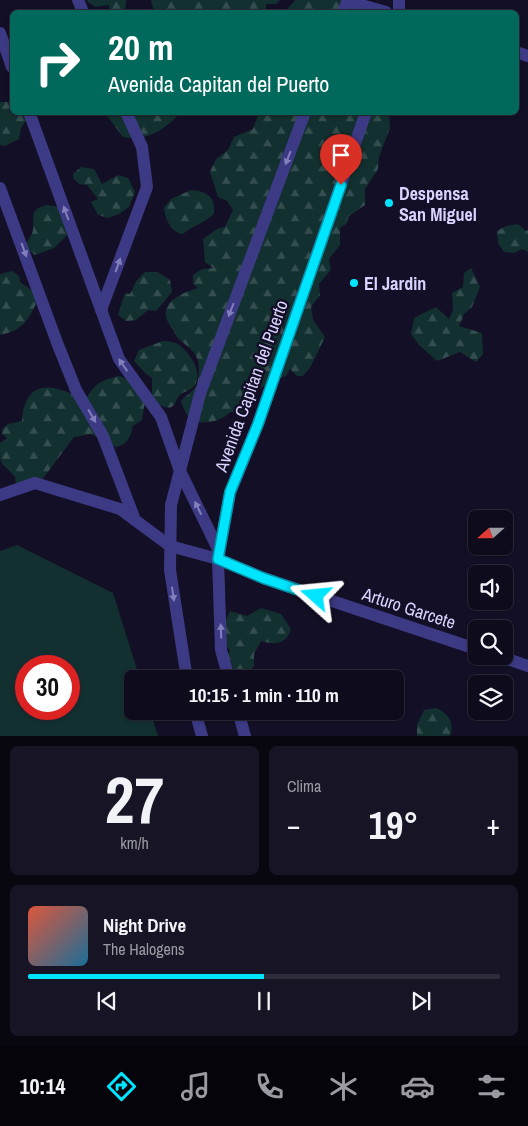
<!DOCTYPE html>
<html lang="es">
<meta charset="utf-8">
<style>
:root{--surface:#0e0b1c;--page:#171425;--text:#f1f3f6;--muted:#9b9ba3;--line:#2e2b3b;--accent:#00e5ff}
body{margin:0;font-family:"Archivo Narrow",sans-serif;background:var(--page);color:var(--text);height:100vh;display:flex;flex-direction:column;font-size:19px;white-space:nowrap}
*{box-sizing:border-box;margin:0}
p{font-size:16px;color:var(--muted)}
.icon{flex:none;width:28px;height:28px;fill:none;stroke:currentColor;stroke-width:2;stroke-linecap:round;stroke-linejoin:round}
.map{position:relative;height:736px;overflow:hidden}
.side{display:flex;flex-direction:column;gap:10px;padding:10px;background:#08060f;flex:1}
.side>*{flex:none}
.hud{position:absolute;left:10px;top:10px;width:509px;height:105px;border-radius:8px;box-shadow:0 1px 4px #0004,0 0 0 1px var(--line);background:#00695c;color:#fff;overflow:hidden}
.needle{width:32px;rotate:249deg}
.controls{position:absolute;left:468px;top:510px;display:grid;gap:10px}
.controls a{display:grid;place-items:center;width:45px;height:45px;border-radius:8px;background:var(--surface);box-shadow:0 1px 4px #0004,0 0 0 1px var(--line);font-size:25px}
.speed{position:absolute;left:15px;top:655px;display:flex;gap:10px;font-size:25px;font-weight:700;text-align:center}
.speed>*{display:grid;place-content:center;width:65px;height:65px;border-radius:50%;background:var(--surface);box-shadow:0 1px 4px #0004,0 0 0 1px var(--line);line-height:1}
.speed .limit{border:8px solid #d22;background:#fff;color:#111}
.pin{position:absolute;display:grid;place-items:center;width:42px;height:42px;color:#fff;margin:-51px -21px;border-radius:50% 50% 50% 0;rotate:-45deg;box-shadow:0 0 5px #0007}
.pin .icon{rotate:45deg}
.me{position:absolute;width:55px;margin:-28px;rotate:288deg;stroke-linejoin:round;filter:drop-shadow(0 0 4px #0008)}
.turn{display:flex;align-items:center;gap:18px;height:105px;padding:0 15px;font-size:22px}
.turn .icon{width:65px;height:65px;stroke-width:2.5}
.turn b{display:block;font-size:35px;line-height:42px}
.big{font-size:38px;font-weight:700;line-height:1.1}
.side .tile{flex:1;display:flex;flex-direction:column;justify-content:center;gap:8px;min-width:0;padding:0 18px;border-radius:8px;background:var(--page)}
.side .dial{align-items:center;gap:0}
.dial b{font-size:65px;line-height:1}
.song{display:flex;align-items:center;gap:15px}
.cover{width:60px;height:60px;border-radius:8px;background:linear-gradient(135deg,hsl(10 70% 55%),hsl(200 70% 35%))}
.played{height:5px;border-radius:2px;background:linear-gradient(90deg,var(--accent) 50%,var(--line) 50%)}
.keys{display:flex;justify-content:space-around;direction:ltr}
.heat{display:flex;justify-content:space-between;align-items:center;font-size:28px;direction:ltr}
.side .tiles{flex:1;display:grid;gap:10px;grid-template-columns:1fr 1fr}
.tile:last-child{grid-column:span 2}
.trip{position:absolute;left:124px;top:670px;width:280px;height:50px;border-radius:8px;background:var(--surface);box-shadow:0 1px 4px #0004,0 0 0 1px var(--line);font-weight:700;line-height:50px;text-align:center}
.tab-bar{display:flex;height:80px;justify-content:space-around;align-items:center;background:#06040b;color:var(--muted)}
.tab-bar .icon{width:35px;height:35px}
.tab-bar .active{color:var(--accent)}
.tab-bar b{font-size:22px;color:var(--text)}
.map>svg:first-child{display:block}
.grass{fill:#12302f;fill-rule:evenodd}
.forest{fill:url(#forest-firs)}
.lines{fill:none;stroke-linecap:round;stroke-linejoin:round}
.service{stroke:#3d3a85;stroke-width:12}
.minor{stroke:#3d3a85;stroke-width:12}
.tertiary{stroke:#3d3a85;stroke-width:12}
.oneway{fill:#837fbc}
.route-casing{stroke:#0095a6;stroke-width:12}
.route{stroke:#00e5ff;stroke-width:9}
.poi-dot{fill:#00e5ff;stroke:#130f26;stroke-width:2}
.labels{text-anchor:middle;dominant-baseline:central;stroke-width:5;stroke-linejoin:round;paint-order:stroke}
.poi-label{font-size:18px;font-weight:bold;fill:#d9d4ff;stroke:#130f26;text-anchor:start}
.street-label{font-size:18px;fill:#d9d4ff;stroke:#130f26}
</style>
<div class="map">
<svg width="528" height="736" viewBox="0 0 528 736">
<defs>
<pattern id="forest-firs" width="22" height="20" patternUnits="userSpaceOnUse" patternTransform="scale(1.25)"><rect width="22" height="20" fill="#12302f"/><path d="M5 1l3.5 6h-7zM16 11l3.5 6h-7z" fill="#344d4e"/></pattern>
</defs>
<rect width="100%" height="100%" fill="#130f26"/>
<path class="grass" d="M17 545 113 593 140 679H132V711H150L158 736H0V551ZM26 666H69V709H26Z"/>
<g class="forest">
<polygon points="86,0 126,0 125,12 109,12 109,5 95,7"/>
<polygon points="151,0 280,0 276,4 266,4 266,12 154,12"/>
<polygon points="295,0 355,0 352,12 285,12"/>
<polygon points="0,102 12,102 12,112 25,113 27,119 21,128 19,139 5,146 0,145"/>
<path d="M105 113H180C166 129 146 142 123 137Z"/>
<path d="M259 113H389L390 128 379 157 378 169 365 189V205L349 216 346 224 340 228V245L329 259 331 270 319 284 320 295 311 307 313 320 325 337 310 368 303 376H297L290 369 286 376 277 379 272 391 264 386 259 389 245 383C252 395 254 403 242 414L230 412C223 421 204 425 193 421 187 418 183 407 181 401 185 396 195 390 197 384 199 377 200 365 197 358 192 348 185 345 178 338 175 336 175 332 172 328 154 306 178 294 198 288L193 284V275L202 269 213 268 205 262 203 239 217 229 225 227 233 210 227 201 218 197 210 172 216 159 228 150 234 137 253 129Z"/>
<polygon points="81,167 94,169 102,184 118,175 128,178 135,192 129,207 119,214 108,218 98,215 91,202 98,199 87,185 79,184 73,178 73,174"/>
<path d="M191 190C206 191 216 197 214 213 206 223 193 225 183 234 171 233 165 218 164 208L171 199Z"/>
<path d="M47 205 61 207 69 233 54 248 35 255 28 250 26 244C28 239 33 234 33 229 35 216 28 210 47 205Z"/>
<polygon points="518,224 526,231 528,230 528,252 522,249 514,253 504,252 498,243 497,231 506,226"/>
<polygon points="471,268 480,287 472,307 464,314 459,326 482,333 483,354 476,362 460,352 437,361 419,345 411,334 414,318 436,307 449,319 453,310 452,293 463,287 464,273"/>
<path d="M12 271 19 276 20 282 40 296C29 318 25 330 0 335V274Z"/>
<polygon points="145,272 158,272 170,280 172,292 156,311 148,310 136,320 126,321 118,315 125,293 130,294 137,280"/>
<path d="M163 341C168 341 174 342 178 344 189 352 203 371 195 385 191 391 183 391 179 396 176 398 176 404 173 406 168 411 155 403 152 400V378L145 373 134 361 139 350Z"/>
<path d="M120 376 127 379 145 402 142 420 133 426C130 438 128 444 116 447L91 434 74 437 41 481 16 485 15 477C0 460 0 468 0 443L7 438 2 434V429L8 424 22 421C25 376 56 384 85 401 93 384 103 379 120 376Z"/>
<path d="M261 608 281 614 291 629C286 645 275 645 261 641L254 654V666L247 674 238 675 230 669 226 658 230 650 225 645V622L230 611 247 616Z"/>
<path d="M436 708C448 713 455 722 450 736H417V725L424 710Z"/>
</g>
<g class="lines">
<g class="service">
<polyline points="78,0 83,12"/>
<polyline points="0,33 12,67"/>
<polyline points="29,112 119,359 161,417 180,471 219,551"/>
<polyline points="0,188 58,345 76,390 103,436 135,520"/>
<polyline points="101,310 147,187 142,147 126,112"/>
</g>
<g class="minor">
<polyline points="347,1 386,12"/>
<polyline points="516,52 528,56"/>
<polyline points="0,495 35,483 120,509 170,546 218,559 263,578 476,649"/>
<polyline points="499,656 528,666"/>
</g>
<g class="tertiary">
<polyline points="399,0 399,12"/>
<polyline points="343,12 348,0"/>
<polyline points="187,679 170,570 171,505 200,394 305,112"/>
<polyline points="229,679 221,650 218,559 230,493 258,424 366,112"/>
<polyline points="195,711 202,736"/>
<polyline points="238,711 245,736"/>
</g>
</g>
<defs><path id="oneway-solid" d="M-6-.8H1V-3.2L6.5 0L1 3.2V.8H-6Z" transform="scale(1.25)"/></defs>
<g class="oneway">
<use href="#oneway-solid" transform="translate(288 158) rotate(111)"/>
<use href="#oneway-solid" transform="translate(66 213) rotate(-110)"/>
<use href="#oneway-solid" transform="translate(24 250) rotate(70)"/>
<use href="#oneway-solid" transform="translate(118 265) rotate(-70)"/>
<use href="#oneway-solid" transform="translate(231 310) rotate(111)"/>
<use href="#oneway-solid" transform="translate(123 365) rotate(-125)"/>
<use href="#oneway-solid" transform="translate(92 416) rotate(60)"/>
<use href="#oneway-solid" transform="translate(198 508) rotate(-116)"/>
<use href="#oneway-solid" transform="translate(173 594) rotate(82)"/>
<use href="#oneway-solid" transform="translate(221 631) rotate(-92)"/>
</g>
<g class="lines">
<g class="route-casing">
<polyline id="route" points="316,596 263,578 218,559 230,492 258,424 341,185"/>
</g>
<use href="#route" class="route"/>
</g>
<g class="poi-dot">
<circle cx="389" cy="203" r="5"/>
<circle cx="354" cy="283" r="5"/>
</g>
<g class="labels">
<g class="poi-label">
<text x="399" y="193">Despensa<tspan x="399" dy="21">San Miguel</tspan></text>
<text x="364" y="283">El Jardin</text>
</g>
<g class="street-label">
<text transform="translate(251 386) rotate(-70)">Avenida Capitan del Puerto</text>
<text transform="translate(409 608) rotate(18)">Arturo Garcete</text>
</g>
</g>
</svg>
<div class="controls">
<a><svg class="needle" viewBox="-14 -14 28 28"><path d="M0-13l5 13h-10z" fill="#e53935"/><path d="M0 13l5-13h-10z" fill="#9b9ba3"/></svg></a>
<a><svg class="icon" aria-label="sound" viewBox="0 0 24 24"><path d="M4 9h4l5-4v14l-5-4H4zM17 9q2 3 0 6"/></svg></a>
<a><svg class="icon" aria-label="search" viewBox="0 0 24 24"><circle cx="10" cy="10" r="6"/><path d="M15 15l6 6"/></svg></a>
<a><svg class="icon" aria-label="layers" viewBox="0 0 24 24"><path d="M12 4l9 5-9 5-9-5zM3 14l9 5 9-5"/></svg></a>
</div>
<div class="speed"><div class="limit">30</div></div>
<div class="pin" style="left:341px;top:185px;background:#d93025"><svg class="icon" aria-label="arrive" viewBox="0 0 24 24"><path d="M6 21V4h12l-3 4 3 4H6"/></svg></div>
<svg class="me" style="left:316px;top:596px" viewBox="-20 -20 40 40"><path d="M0-17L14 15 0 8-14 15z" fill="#00e5ff" stroke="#fff" stroke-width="4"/></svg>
<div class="trip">10:15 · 1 min · 110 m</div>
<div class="hud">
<div class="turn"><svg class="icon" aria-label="right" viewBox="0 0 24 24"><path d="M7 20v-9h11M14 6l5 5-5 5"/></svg><div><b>20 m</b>Avenida Capitan del Puerto</div></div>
</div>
</div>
<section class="side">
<div class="tiles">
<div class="tile dial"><b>27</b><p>km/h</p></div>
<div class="tile"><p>Clima</p>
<div class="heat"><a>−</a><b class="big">19°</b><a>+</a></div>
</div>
<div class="tile">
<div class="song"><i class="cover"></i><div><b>Night Drive</b><p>The Halogens</p></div></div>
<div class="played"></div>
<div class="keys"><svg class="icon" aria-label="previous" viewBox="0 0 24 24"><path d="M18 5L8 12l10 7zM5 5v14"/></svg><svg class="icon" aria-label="pause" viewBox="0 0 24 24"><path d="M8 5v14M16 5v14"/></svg><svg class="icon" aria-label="next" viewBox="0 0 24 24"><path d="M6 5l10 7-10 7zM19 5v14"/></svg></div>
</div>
</div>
</section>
<nav class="tab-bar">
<b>10:14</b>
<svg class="icon active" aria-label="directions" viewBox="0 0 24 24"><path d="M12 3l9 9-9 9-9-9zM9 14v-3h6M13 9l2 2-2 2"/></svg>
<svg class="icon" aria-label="music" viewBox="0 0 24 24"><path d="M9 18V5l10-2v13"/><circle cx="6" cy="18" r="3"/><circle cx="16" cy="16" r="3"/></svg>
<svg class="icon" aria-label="phone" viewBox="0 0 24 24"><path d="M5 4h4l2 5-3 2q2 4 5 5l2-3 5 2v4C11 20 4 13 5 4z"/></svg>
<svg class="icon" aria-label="climate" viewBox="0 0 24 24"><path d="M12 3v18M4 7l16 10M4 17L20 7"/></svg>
<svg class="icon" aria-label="car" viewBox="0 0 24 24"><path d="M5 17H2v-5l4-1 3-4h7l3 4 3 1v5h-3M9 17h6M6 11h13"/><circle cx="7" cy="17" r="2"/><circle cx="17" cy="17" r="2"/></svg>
<svg class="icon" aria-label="filters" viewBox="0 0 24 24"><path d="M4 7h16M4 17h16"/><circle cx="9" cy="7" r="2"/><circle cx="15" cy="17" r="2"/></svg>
</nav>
